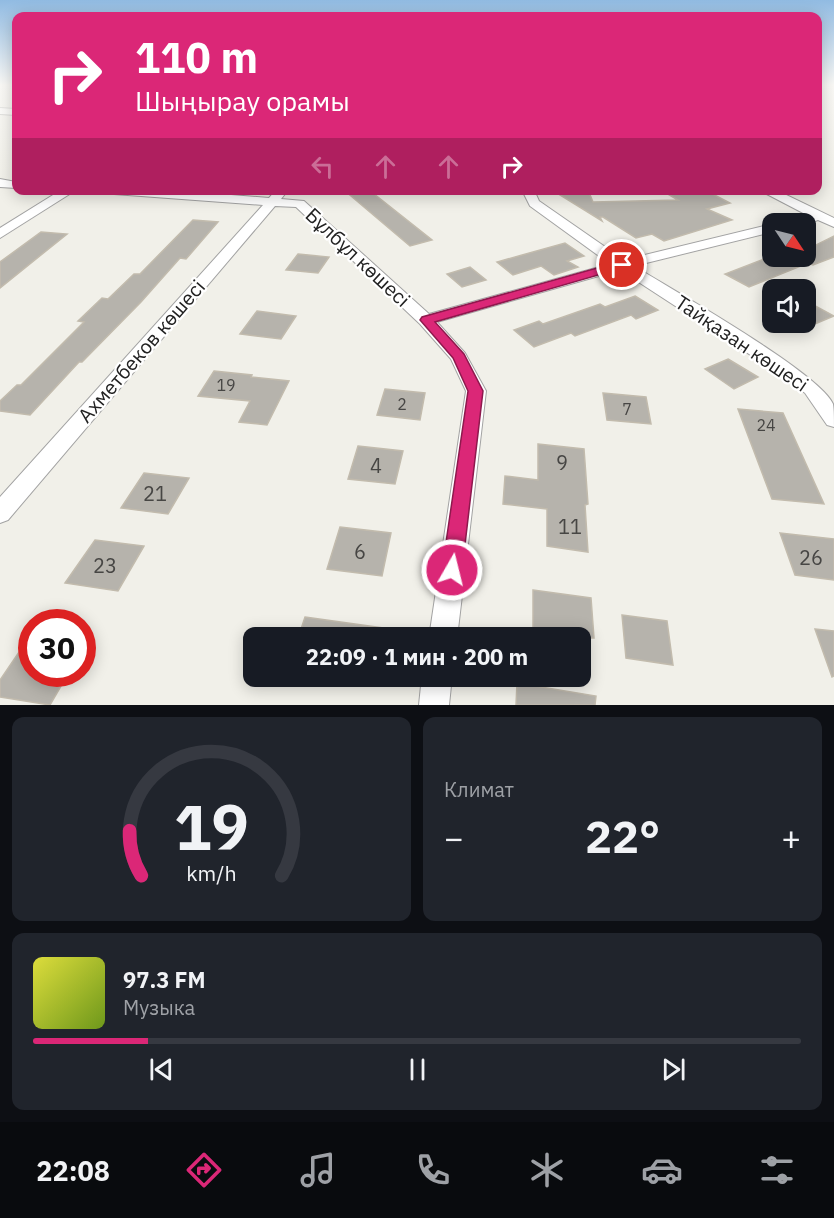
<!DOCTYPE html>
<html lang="ru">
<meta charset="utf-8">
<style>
:root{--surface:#171b24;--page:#20242c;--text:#f1f3f6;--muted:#9ea1a6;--line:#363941;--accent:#db2777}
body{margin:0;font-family:"IBM Plex Sans",sans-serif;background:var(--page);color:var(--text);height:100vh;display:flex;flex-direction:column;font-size:22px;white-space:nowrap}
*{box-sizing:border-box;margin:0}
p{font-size:20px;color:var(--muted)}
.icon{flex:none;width:33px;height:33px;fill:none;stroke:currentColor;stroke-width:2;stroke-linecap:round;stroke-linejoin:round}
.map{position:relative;height:705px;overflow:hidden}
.panel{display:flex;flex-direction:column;gap:12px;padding:12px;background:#0d0f14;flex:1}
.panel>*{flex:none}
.guide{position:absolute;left:12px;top:12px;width:810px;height:183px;border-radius:12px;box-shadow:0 3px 15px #0003;background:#db2777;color:#fff;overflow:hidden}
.needle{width:39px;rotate:125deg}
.buttons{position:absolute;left:762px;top:213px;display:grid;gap:12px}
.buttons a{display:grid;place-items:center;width:54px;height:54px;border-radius:12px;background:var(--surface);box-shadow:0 3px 15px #0003;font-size:30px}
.speed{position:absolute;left:18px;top:609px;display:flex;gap:12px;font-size:30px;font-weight:700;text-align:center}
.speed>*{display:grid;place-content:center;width:78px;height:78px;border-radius:50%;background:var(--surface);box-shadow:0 3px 15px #0003;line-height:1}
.speed .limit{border:9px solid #d22;background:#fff;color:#111}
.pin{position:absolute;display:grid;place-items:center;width:51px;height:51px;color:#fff;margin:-26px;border:3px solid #fff;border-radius:50%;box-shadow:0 2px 6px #0007}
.me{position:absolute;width:66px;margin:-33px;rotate:8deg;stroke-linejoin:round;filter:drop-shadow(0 0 4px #0008)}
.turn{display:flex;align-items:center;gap:21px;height:126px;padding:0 24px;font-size:27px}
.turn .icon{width:78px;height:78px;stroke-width:2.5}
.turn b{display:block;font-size:42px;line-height:51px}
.lanes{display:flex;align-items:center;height:57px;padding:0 24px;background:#0003;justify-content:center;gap:30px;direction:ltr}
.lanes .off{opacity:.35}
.big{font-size:45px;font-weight:800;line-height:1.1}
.panel .card{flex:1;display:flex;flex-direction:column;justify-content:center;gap:9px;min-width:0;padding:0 21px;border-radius:12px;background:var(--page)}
.panel .dial{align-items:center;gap:0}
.dial svg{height:156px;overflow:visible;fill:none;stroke:var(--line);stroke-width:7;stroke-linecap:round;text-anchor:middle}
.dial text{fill:var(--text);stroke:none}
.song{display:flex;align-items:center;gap:18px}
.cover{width:72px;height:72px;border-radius:9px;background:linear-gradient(135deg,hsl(60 70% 55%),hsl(80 70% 35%))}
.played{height:6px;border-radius:3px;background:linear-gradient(90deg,var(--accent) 15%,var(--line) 15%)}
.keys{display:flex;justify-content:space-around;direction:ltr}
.heat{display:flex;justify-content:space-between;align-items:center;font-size:33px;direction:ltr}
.panel .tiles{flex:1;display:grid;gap:12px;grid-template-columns:1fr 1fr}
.card:last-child{grid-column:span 2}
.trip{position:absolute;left:243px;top:627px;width:348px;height:60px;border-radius:12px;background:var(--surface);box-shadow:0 3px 15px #0003;font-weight:800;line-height:60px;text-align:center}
.tabs{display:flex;height:96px;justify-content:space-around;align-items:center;background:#090b0e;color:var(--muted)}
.tabs .icon{width:42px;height:42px}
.tabs .on{color:var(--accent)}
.tabs b{font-size:27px;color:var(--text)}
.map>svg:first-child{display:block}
.building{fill:#b6b3ac;stroke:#c2bbad;stroke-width:1.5}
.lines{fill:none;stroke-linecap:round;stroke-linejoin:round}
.street-casing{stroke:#a3a3a3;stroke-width:2}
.street{fill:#fff;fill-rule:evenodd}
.route{fill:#db2777;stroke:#8e194d;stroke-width:1.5}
.labels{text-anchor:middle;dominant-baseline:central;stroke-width:4.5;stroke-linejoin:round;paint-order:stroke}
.number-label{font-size:16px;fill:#474644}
.street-label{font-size:20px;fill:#222;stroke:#fff}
.near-number-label{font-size:20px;fill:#474644}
</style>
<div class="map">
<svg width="834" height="705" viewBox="0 0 834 705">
<rect width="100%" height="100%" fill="#f1f0e9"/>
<g class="building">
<polygon points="344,190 369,190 432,240 410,246"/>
<polygon points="552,190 588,190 593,202 678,200 661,190 705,190 730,203 707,209 732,220 664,241 652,234 636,238 603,217 600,217 602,221"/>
<polygon points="193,220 218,222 186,259 180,258 141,302 82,362 79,362 30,415 0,411 0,401 17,385 21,385 84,322 78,321 102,298 108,299 134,274 140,274"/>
<polygon points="41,232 67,234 0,288 0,262"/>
<polygon points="834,236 834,257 813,265 808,263 749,287 725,274 772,256 806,256 806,250"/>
<polygon points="565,243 584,256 567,261 578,267 554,275 541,266 513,275 497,262"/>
<polygon points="298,254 329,257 318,273 286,270"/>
<polygon points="470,267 486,280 462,287 447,274"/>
<polygon points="635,296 658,310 636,319 631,315 575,336 571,333 534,347 514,330 539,321 543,324 600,304 605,307"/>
<polygon points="806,301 834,316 815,324 806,319"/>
<polygon points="257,311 296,316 281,339 240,334"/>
<polygon points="728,359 758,377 734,389 705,369"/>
<polygon points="214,371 252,375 251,377 289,381 267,425 239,422 250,401 198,396"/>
<polygon points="385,389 425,393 420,420 377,415"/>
<polygon points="603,393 646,397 651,424 607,420"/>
<polygon points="738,409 783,413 824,504 772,499"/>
<polygon points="538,444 584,449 588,504 585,505 588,552 547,546 547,509 503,504 505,476 538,480"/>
<polygon points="358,446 403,451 395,484 348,479"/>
<polygon points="144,473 189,478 168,514 121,508"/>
<polygon points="340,527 391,533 382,576 327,569"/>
<polygon points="780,533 834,539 834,580 795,575"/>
<polygon points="95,540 144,546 118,591 65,583"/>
<polygon points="533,590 591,598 594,638 533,638"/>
<polygon points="622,615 667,621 673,665 626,658"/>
<polygon points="305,617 383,628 383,638 298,638"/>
<polygon points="815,629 834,631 834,676 832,677"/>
<polygon points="32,633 32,674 68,674 50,705 0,697 0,680"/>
<polygon points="517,683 596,696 595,705 516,705"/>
</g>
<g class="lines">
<g class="street-casing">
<g id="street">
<polygon points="0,108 16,109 16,115 0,114"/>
<polygon points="0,179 16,182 16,188 0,187"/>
<polygon points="61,190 76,190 0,238 0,228"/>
<path d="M108 190H169L269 198 275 191H283L285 194 281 199 304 201 429 314 610 264 530 206 522 190H534L539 201 624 260 772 224V232L634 266C671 289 820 373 833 404 834 410 834 420 834 427L827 425 805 393 778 373 620 270 437 322 465 353 486 391 457 638H429L466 391 451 359 420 324 296 207 275 206 8 520 0 523V497L263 205 114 194Z"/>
<polygon points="759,190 776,190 834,218 834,227 818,220 806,224 783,224 807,215"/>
<polygon points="422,676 452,676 449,705 419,705"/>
</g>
</g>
<use href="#street" class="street"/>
</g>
<linearGradient id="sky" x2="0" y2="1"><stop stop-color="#91bbe2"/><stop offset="0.46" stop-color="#f9f8f5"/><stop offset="1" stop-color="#f9f8f5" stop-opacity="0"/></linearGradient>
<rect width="834" height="185" fill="url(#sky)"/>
<polygon class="route" points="622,261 626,262 626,267 435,322 464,354 483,391 462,570 459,576 452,579 445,576 442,570 468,391 453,358 420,320 422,317"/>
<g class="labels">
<g class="number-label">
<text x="226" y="385">19</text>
<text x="402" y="404">2</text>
<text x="627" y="409">7</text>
<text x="766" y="425">24</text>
</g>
<g class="street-label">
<text transform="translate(358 257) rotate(43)">Бұлбұл көшесі</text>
<text transform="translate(742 343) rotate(34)">Тайқазан көшесі</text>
<text transform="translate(141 351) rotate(-49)">Ахметбеков көшесі</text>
</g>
<g class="near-number-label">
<text x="562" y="462">9</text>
<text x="376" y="465">4</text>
<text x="155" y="493">21</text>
<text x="570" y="526">11</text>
<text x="360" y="551">6</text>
<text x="811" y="557">26</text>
<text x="105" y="565">23</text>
</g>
</g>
</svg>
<div class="buttons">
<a><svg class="needle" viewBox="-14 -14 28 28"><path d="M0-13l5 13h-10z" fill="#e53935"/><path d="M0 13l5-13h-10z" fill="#9ea1a6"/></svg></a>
<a><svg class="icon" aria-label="sound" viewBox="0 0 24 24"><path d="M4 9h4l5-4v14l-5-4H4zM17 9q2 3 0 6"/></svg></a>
</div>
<div class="speed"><div class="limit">30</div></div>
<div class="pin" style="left:622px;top:265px;background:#d93025"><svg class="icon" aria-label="arrive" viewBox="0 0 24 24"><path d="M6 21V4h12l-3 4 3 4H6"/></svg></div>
<svg class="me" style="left:452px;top:570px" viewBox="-20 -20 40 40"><circle r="17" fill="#db2777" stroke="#fff" stroke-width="3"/><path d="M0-11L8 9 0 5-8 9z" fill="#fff"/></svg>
<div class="trip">22:09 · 1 мин · 200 m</div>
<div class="guide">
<div class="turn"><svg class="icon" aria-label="right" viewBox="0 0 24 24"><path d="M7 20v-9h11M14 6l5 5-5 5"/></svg><div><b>110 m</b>Шыңырау орамы</div></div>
<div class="lanes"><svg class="icon off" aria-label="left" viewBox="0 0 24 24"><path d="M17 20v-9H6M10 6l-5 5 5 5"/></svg><svg class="icon off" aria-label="ahead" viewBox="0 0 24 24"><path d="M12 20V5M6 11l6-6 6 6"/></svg><svg class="icon off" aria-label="ahead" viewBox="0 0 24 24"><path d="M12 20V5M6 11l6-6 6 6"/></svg><svg class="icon" aria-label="right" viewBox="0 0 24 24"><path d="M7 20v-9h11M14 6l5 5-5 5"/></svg></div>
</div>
</div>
<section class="panel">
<div class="tiles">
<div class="card dial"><svg viewBox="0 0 100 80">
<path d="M14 69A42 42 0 1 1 86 69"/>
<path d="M14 69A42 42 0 0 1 8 46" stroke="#db2777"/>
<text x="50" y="56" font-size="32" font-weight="700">19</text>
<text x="50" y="72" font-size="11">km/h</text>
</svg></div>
<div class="card"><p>Климат</p>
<div class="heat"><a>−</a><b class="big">22°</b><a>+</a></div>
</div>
<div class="card">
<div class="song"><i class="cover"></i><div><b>97.3 FM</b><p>Музыка</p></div></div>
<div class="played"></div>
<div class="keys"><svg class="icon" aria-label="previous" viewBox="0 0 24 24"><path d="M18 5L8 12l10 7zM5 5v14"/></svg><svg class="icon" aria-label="pause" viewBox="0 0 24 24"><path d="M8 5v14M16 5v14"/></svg><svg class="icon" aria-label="next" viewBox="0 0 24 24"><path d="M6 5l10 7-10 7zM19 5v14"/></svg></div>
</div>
</div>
</section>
<nav class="tabs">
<b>22:08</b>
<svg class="icon on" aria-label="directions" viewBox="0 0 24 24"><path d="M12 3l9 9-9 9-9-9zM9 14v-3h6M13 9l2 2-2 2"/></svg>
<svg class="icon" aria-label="music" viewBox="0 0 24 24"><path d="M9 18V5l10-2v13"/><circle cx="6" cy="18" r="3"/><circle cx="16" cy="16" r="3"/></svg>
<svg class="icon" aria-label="phone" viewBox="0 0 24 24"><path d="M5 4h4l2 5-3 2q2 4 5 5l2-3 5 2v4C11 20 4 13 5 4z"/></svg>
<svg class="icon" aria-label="climate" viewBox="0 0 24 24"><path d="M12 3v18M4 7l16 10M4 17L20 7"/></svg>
<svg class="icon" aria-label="car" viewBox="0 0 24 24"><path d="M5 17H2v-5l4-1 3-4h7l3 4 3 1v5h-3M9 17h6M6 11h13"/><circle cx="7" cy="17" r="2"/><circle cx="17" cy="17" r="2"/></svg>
<svg class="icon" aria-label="filters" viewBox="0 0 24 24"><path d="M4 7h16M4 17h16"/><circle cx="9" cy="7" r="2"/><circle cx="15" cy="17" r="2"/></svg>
</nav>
